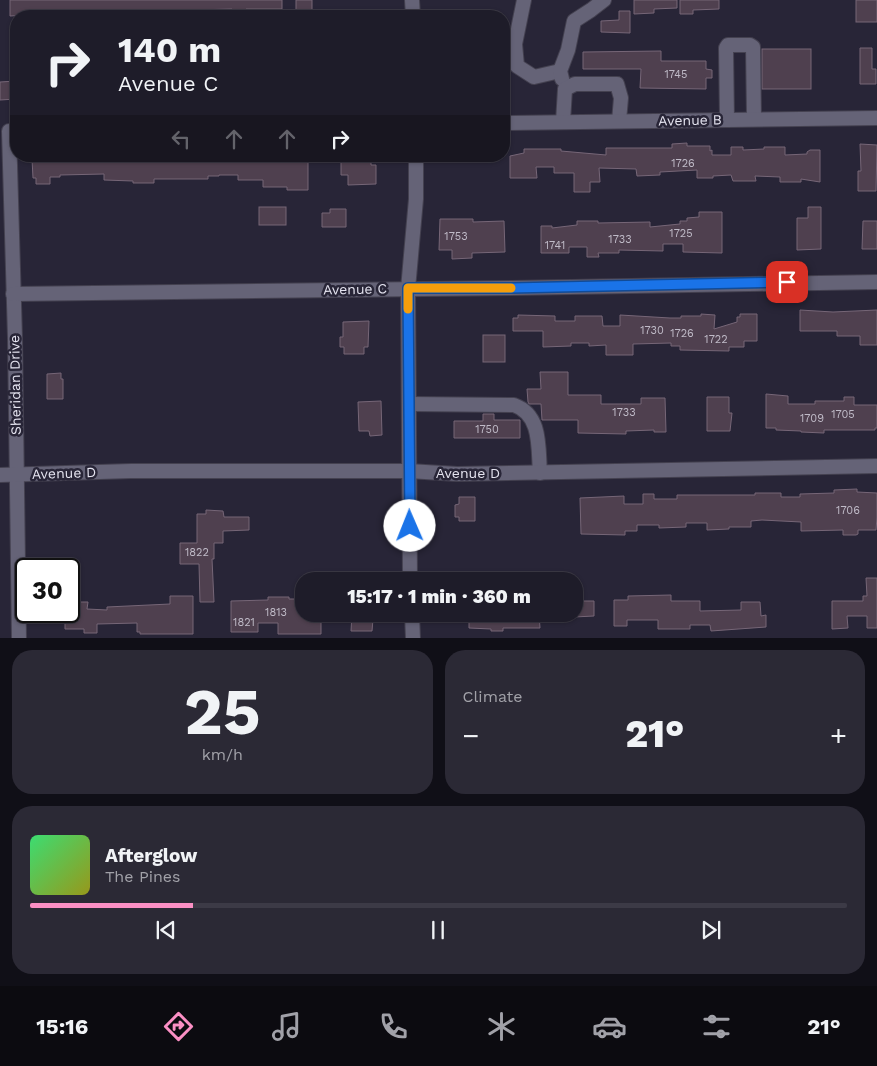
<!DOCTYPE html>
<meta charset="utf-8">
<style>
:root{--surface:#1e1c29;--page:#2b2935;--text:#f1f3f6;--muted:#a1a1a8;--line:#3c3a46;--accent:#fb8fc4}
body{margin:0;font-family:"Work Sans",sans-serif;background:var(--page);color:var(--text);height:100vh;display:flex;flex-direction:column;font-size:19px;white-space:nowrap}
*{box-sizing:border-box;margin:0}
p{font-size:16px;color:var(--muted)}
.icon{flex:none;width:28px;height:28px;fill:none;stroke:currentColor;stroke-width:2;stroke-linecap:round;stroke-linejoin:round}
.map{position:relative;height:638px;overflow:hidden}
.panel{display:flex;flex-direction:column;gap:12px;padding:12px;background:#100f17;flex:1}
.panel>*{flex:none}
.hud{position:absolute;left:10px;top:10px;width:500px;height:152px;border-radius:20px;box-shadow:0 1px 4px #0004,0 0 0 1px var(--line);background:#1e1c29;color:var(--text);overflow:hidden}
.speed{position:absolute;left:15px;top:558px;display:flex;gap:10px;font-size:25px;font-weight:700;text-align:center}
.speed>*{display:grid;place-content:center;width:65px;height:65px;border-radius:50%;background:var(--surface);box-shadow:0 1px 4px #0004,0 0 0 1px var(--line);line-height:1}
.speed .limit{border:2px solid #111;border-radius:8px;background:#fff;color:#111}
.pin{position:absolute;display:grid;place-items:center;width:42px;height:42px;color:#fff;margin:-21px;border-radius:10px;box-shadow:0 2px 8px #0006}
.me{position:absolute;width:55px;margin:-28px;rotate:359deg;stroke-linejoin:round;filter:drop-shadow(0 0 4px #0008)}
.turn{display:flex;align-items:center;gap:18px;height:105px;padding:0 25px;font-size:22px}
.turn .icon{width:65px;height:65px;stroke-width:2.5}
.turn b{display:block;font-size:35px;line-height:42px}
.lanes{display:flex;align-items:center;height:48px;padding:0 25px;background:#0003;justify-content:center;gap:25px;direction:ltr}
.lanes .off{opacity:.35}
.big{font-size:38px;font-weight:800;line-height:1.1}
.panel .card{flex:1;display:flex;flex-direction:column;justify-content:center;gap:8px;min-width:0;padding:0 18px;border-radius:20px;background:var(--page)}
.panel .dial{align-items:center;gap:0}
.dial b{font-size:65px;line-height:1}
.song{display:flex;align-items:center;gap:15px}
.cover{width:60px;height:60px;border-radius:8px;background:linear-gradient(135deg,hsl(140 70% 55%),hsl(60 70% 35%))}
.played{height:5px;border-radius:2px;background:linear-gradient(90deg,var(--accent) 20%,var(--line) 20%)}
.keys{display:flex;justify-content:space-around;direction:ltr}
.heat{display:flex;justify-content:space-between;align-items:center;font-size:28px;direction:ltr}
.panel .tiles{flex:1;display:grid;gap:12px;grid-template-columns:1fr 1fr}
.card:last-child{grid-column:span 2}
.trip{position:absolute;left:295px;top:572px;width:288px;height:50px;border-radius:20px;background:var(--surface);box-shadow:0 1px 4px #0004,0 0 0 1px var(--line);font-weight:800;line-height:50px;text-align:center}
.tabs{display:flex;height:80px;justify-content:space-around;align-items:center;background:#0c0b10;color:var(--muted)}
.tabs .icon{width:35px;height:35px}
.tabs .selected{color:var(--accent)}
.tabs b{font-size:22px;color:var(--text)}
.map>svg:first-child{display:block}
.building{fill:#4f404f;stroke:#766677}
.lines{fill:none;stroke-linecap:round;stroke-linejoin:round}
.minor-casing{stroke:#444150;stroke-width:16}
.minor{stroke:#656377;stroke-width:14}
.route-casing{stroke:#114b97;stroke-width:12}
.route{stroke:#1a73e8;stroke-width:9}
.slow{stroke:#f59e0b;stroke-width:9}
.labels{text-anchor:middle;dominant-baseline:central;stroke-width:5;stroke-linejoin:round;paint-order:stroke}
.number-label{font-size:11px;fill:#c0bbc8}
.street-label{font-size:14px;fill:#e5e4f0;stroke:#282537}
</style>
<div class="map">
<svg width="877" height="639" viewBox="0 0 877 639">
<rect width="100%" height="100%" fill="#282537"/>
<g class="building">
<polygon points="10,0 282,0 282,9 246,9 246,16 231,16 232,9 154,11 155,16 108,16 108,13 88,13 88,16 75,16 75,12 10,16"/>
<rect x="296" y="0" width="16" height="11"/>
<polygon points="634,0 677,0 677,8 654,9 654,13 634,14"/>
<polygon points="680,0 719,0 719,9 693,10 693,14 680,14"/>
<rect x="856" y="0" width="21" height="22"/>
<polygon points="619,11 630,11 630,33 601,32 601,21 619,20"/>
<polygon points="860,48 872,48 872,69 876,69 876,84 860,84"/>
<rect x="762" y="49" width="49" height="40"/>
<polygon points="661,51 661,61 706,61 706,69 712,70 712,78 706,78 706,89 640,88 641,69 583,69 583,52"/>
<polygon points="16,81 16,99 0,100 0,82"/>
<polygon points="687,143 687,146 710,146 710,151 712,150 712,155 731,155 731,147 743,147 743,150 764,149 764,147 785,147 785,155 807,154 807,152 810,150 820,150 820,182 801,179 801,182 780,182 780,177 755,176 756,181 733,181 731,175 713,176 713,178 697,178 697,170 660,172 660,175 637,176 636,169 599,168 600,182 590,182 590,192 574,192 574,173 554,173 554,167 536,167 537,178 510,178 510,156 524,153 524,149 561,149 561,151 606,155 606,148 672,148 672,144"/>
<polygon points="860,144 877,145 876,191 858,191 858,171 861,171"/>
<polygon points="87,156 114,156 115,158 119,158 187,156 226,159 226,156 248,156 248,162 308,161 308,190 287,190 287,187 263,187 263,180 238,180 238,175 219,175 219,176 208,176 208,179 154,179 154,183 133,183 133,181 104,180 104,174 60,175 60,177 50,177 50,184 36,184 36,178 33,178 32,159"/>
<polygon points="359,159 371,159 371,165 376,165 376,184 348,185 348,175 341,175 341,161 359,161"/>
<rect x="259" y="207" width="27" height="18"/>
<polygon points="808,207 821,207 821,249 797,250 797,218 808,218"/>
<polygon points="330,209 346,209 346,227 322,227 322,213 330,213"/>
<polygon points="699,212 722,212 722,253 683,252 683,244 663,244 663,251 619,250 619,253 598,253 599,257 587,257 587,247 569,247 569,253 541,253 541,226 552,226 552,228 577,225 577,221 598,221 598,223 650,222 650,227 680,224 680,221 687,221 687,218 699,217"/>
<polygon points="440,219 473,219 473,222 504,221 505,252 472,253 472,258 452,259 452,250 439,250"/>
<polygon points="863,221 877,221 877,249 862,249"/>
<polygon points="800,310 833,312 877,310 877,345 860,345 860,336 837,336 837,331 800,331"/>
<polygon points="701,314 715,315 714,329 737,322 737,317 740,317 740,314 757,314 757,341 744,341 744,347 729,347 729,351 680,350 680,346 671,346 671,343 633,344 633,355 606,355 606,345 589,346 589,343 571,343 571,346 543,347 543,331 513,331 513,318 518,318 518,315 555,316 555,321 575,321 575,316 602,316 603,326 620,326 620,315 670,318 681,318 681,316 701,316"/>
<polygon points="369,321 368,347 364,347 364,354 344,354 344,347 340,347 340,337 343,337 343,322"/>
<rect x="483" y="335" width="22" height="27"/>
<polygon points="540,372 568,372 568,395 601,395 601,404 641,404 641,398 665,398 666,432 654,432 654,430 626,431 626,434 578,433 578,420 542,420 541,404 529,404 528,402 527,389 541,389"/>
<polygon points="61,373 61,379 63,379 63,399 47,399 47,374"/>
<polygon points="766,394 788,396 788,404 815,404 815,401 844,401 844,397 854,397 854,405 877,405 877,428 875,428 875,430 824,430 824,433 801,432 801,431 776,430 776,428 766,428"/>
<polygon points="707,397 729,397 729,413 732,413 730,431 707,431"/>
<polygon points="381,401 382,435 370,436 369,431 359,431 358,402"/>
<polygon points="483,414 494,414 494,420 520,420 520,438 454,438 454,421 483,421"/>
<polygon points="857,489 857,492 877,493 877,517 876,530 858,530 858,534 856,535 843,535 843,530 801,531 801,522 762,520 751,521 751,527 729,527 729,529 707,530 707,523 686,523 686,527 659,528 659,525 637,525 637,531 625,531 625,535 581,534 580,498 624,496 624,504 643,504 643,494 654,494 654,499 677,499 677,495 755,495 755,493 781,493 781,497 800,497 800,494 834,493 834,490"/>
<polygon points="459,497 475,497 475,521 459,521 459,517 455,517 455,505 459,504"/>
<polygon points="206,510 223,511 224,517 249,517 249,530 223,531 223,543 214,543 214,559 212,559 214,602 200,602 199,564 180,564 180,543 197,543 197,514 206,514"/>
<polygon points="866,578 877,578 877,628 867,628 867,616 847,616 848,628 832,629 832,601 863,601 863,596 867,596"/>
<polygon points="671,595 671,601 700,601 700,611 741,610 741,602 760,602 761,616 766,615 766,627 711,631 710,625 690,625 690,629 658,629 658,620 627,620 627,626 614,626 614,600 628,600 628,596"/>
<polygon points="170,596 193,596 193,634 140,634 140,632 137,632 137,623 97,624 97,633 84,633 84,629 65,629 65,611 72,609 72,602 88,602 87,609 107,610 107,607 170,604"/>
<polygon points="268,597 289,597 289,599 304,599 304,614 321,614 321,634 278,634 278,623 258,623 258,632 231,632 231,601 268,600"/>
<polygon points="574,601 594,601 594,616 574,617"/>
<polygon points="352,614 369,614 368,619 373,619 372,631 351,631"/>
<polygon points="469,614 539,614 540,628 503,628 503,631 491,631 491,629 469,628"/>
</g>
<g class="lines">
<g class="minor-casing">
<g id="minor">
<polyline points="412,0 413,16"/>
<polyline points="524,0 515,44 517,66 534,77 560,71"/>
<polyline points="562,79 560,71 568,50 574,21 591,10 604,0"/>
<polyline points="727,120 726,48 728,45 750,45 753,47 754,119"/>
<polyline points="563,122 565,89 575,84 617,84 621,98 619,121"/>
<polyline points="504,123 877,118"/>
<polyline points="9,131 15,338 19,639"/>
<polyline points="13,294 511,288 877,282"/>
<path d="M409 404 514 405C542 415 538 448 540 473"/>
<polyline points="0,475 131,471 409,471 457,474 877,466"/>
<polyline points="410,581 408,289 416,199 416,156"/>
<polyline points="412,614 413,639"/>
</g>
</g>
<use href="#minor" class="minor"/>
</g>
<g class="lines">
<g class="route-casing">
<polyline id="route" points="410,526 408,288 511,288 787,282"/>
</g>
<use href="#route" class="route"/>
<polyline class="slow" points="408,309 408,288 511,288"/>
</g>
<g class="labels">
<g class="number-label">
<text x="676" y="74">1745</text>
<text x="683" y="163">1726</text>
<text x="681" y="233">1725</text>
<text x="456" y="236">1753</text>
<text x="620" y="239">1733</text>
<text x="555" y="245">1741</text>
<text x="652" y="330">1730</text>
<text x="682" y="333">1726</text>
<text x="716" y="339">1722</text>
<text x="624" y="412">1733</text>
<text x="843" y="414">1705</text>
<text x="812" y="418">1709</text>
<text x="487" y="429">1750</text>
<text x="848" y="510">1706</text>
<text x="197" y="552">1822</text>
<text x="276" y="612">1813</text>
<text x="244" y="622">1821</text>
</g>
<g class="street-label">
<text transform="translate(690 120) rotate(-1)">Avenue B</text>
<text transform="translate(355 289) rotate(-1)">Avenue C</text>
<text transform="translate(15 385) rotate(-91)">Sheridan Drive</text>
<text transform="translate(64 473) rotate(-2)">Avenue D</text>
<text x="468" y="473">Avenue D</text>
</g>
</g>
</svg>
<div class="speed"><div class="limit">30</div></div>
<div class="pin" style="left:787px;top:282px;background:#d93025"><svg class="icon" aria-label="arrive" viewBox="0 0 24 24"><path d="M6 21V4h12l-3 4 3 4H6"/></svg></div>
<svg class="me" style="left:410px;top:526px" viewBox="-20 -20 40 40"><circle r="19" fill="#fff"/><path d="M0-13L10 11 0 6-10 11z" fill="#1a73e8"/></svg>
<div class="trip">15:17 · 1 min · 360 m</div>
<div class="hud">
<div class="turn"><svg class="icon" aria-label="right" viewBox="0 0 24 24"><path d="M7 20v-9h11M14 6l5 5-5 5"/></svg><div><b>140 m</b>Avenue C</div></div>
<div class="lanes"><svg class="icon off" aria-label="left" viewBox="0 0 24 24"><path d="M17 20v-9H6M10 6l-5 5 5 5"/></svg><svg class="icon off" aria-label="ahead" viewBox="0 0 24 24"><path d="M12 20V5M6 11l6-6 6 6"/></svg><svg class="icon off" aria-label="ahead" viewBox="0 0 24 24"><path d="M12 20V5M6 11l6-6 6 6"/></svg><svg class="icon" aria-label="right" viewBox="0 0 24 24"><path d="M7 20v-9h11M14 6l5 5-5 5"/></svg></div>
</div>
</div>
<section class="panel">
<div class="tiles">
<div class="card dial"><b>25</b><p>km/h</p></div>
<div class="card"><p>Climate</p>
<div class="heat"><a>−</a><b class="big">21°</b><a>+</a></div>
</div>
<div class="card">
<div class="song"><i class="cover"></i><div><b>Afterglow</b><p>The Pines</p></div></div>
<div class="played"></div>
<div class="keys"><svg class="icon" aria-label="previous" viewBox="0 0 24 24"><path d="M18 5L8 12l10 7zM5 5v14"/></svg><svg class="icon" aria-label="pause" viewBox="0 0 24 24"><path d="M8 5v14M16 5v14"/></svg><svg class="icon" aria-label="next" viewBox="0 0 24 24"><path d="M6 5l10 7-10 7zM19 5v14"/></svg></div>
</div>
</div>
</section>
<nav class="tabs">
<b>15:16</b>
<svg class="icon selected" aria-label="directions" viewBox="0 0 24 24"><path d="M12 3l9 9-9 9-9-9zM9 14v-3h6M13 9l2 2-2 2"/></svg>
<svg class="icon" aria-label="music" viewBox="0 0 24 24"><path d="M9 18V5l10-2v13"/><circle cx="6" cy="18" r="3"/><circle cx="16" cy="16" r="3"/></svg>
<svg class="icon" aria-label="phone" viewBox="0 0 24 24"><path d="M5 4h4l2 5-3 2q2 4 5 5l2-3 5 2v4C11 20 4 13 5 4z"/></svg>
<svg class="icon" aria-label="climate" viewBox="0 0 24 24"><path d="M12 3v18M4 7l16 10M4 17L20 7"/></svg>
<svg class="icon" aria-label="car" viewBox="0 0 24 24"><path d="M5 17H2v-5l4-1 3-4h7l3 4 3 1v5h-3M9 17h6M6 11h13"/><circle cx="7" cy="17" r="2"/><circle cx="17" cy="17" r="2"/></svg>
<svg class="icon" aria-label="filters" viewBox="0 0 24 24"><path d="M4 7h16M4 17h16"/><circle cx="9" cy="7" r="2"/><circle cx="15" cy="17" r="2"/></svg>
<b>21°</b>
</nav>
